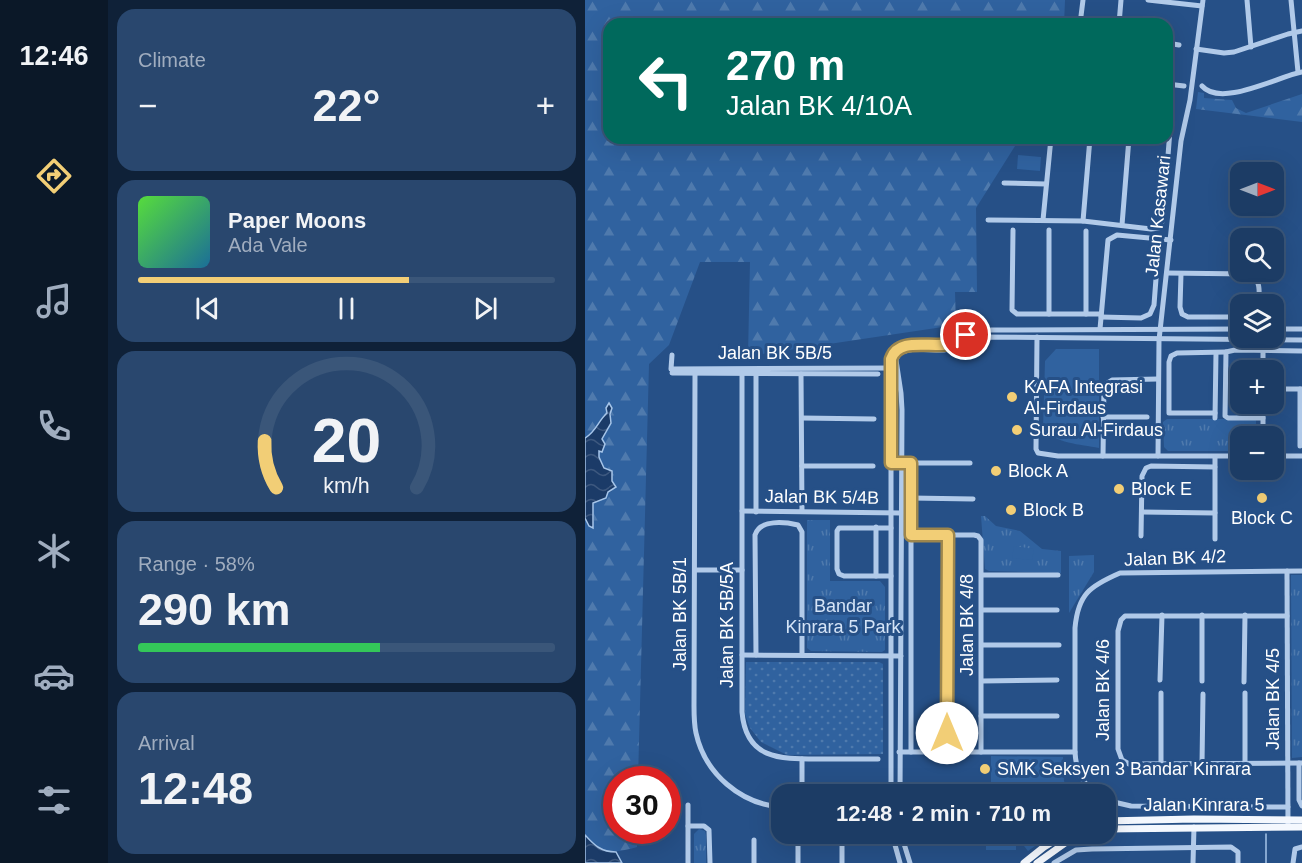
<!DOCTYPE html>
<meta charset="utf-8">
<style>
:root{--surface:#1c3c65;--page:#29476e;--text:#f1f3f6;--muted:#a0adbf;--line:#3a5679;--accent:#f2ce76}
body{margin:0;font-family:Arial,sans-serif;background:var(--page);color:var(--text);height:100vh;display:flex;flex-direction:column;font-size:22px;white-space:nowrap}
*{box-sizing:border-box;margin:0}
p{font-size:20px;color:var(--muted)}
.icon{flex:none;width:33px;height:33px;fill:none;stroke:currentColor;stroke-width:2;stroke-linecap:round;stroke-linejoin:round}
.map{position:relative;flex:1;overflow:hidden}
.panel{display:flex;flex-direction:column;gap:9px;padding:9px;background:#0f2138;width:477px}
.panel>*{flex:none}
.top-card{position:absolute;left:18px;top:18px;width:570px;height:126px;border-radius:18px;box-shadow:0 6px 24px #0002,0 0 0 2px var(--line);background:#00695c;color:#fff;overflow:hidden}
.needle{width:39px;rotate:90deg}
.fabs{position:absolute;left:645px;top:162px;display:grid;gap:12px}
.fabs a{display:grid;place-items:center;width:54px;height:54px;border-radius:12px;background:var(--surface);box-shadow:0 6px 24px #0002,0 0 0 2px var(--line);font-size:30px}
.speed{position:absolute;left:18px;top:766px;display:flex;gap:12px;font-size:30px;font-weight:700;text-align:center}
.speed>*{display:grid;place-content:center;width:78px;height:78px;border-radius:50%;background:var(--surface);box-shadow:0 6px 24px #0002,0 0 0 2px var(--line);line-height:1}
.speed .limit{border:9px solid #d22;background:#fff;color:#111}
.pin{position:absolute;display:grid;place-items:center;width:51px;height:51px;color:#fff;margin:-26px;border:3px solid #fff;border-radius:50%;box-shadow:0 2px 6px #0007}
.me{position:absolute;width:66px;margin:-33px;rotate:0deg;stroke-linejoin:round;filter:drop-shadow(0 0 4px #0008)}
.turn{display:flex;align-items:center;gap:21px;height:126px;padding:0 24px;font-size:27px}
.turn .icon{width:78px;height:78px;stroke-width:2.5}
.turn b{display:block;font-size:42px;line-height:51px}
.big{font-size:45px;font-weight:600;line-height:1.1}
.panel .card{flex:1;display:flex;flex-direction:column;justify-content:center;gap:9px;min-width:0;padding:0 21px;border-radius:18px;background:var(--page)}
.panel .dial{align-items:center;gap:0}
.dial svg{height:156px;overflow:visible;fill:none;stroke:var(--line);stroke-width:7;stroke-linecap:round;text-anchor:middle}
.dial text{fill:var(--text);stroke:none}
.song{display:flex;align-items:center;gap:18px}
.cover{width:72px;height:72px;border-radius:9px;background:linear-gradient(135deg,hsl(110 70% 55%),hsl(200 70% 35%))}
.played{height:6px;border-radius:3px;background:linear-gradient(90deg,var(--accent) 65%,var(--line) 65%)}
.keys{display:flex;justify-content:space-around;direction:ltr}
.heat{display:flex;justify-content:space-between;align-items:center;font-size:33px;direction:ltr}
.charge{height:9px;border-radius:4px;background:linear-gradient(90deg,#34c759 58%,var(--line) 0)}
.trip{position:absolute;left:186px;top:784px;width:345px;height:60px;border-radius:18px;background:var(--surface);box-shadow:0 6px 24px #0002,0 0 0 2px var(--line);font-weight:600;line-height:60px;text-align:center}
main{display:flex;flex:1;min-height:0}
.tab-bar{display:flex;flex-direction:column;width:108px;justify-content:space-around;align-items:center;background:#0b1828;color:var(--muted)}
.tab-bar .icon{width:42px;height:42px}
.tab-bar .selected{color:var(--accent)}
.tab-bar b{font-size:27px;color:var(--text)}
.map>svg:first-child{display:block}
.grass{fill:url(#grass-dots)}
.forest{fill:url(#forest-firs)}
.park{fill:url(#park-tufts)}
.pitch{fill:#30629f}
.water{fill:url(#water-waves);stroke:#a6c5e9;stroke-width:1.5}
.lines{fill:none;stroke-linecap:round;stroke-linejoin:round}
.stream{stroke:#a6c5e9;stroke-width:1.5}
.minor{stroke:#b1cae9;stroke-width:5}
.major{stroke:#f4f8fe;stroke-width:7}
.route-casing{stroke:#9d864d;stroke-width:15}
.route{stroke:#f2ce76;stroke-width:10}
.poi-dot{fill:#f2ce76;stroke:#265087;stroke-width:2}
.labels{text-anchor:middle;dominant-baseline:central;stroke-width:6;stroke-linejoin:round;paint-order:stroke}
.street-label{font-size:18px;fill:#fff;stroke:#265087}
.poi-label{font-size:18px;fill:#fff;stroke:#265087;text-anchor:start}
.park-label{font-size:18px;fill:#d5e4f7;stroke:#265087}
</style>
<main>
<nav class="tab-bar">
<b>12:46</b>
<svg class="icon selected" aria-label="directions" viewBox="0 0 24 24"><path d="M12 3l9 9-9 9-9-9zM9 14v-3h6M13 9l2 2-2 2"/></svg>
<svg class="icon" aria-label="music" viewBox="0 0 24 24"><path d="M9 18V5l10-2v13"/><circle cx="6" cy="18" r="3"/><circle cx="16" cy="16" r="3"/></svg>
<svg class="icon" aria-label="phone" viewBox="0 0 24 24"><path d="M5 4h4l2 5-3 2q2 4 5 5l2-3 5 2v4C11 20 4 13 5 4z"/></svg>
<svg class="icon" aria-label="climate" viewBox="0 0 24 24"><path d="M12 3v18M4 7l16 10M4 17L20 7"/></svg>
<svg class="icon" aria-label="car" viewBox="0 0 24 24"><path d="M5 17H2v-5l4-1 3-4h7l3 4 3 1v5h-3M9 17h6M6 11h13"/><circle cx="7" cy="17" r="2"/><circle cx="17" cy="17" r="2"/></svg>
<svg class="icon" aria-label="filters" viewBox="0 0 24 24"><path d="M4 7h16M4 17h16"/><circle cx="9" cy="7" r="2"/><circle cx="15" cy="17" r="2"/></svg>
</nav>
<section class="panel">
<div class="card"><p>Climate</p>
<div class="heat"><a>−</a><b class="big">22°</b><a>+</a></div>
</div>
<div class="card">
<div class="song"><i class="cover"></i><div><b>Paper Moons</b><p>Ada Vale</p></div></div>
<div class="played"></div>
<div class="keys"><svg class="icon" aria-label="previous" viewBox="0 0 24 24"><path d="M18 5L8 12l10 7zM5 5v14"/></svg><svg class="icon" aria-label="pause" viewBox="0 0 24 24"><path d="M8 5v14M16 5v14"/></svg><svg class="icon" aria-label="next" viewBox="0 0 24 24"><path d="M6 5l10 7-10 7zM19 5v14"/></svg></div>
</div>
<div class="card dial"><svg viewBox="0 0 100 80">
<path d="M14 69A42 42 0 1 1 86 69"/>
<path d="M14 69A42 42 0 0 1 8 45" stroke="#f2ce76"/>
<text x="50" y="56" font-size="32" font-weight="700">20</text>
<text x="50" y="72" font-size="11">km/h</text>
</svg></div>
<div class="card"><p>Range · 58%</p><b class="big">290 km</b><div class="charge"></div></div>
<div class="card"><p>Arrival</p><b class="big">12:48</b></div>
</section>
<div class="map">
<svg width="717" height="863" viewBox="0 0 717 863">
<defs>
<pattern id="grass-dots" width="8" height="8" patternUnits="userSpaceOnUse" patternTransform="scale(1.5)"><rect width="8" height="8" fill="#30629f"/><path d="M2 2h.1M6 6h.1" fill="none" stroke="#4f7aad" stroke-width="1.8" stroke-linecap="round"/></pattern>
<pattern id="forest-firs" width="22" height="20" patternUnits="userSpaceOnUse" patternTransform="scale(1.5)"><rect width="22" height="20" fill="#30629f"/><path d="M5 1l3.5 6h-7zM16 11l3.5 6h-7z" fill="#4f7aad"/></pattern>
<pattern id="park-tufts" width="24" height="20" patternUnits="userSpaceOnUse" patternTransform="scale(1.5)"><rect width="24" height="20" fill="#30629f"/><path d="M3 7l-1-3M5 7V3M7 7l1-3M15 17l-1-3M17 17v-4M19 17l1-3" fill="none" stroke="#4f7aad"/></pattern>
<pattern id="water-waves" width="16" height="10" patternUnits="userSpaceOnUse" patternTransform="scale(1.5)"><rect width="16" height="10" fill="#1b3b68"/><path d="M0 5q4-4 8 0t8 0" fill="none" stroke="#3d587f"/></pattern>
</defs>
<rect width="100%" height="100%" fill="#265087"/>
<polygon class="grass" points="161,662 294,662 298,664 298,754 202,755 176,742 165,728 160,714"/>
<g class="forest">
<path d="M0 0H480L479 24H24V138H435L391 208 392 292H370L371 325 163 356 165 262H115L84 345 64 364 53 780H32V831H52V847C37 851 23 855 9 846 5 844 3 838 0 835V518L4 526 9 521 8 503 27 491C26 476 16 469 14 456 11 443 25 429 26 421 26 416 25 413 27 408L11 431 0 438Z"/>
<polygon points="613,92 619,93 619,98 647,100 651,108 661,113 717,94 717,122 611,109"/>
</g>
<g class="park">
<polygon points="582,419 671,419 671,436 656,436 655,451 583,451 579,447 578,422"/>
<polygon points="396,516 400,516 411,526 435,531 457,549 476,551 476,573 404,571 400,569"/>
<polygon points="222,520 245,520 245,581 295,581 300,587 300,650 297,652 226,651 222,648"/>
<polygon points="509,555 509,572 484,613 484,556"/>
<polygon points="706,575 717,575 717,757 707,758"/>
<polygon points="114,829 120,831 121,835 121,863 109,863 109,834"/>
</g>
<g class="pitch">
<polygon points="433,155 456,157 455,171 432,169"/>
<path d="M471 349H514V448C495 444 470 444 458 428L460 361Z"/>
<polygon points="429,546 449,549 447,560 427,558"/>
<polygon points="406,756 478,757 479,781 486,795 406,795"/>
<rect x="401" y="834" width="30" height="16"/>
<polygon points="440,834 467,834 443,851 439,846"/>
</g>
<g class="water">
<path d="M24 403 27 408 25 414 26 423 17 439 20 444 17 452 14 451V457L19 468 27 471V481L31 487 23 492 21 498 8 503V528L4 526 0 518V438C11 432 13 421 22 413L21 408Z"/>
<path d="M0 835C9 845 16 852 31 852L37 863H0Z"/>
</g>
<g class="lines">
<polyline class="stream" points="681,834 681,863"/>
<g class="minor">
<polyline points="563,0 617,6"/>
<polyline points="662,0 666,47"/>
<polyline points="706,0 713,72"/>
<polyline points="495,24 498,0"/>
<polyline points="534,24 536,0"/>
<polyline points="582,43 594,45"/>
<polyline points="611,49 639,53 649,52 703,34 717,31"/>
<polyline points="582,84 599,86"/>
<path d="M617 86C636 108 694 76 717 72"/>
<polyline points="419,183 461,184"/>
<polyline points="403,220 498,221 566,229 574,228 578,220 586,117"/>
<polyline points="458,220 466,138"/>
<polyline points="498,221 505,138"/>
<polyline points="537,225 544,138"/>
<polyline points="428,230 427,310 432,314 516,314"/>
<path d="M582 273 663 274C677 279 674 292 674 304"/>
<polyline points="596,274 595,307 597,314 603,317 656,317"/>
<polyline points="464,314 464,230"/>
<polyline points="501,314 501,231"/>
<polyline points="516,317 556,318 565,314 569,305 574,239"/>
<polyline points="515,329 523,240 532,235 586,240"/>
<polyline points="688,329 717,329"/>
<polyline points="452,337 451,449 453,453 473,456 656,456"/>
<polyline points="87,355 86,369 308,368"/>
<polyline points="678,370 678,350"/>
<polyline points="87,373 293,374"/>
<path d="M110 373 109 706C109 715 109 724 111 733 120 774 156 804 196 807"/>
<path d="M157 373V712C161 759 194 759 232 759 253 759 273 759 293 759"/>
<polyline points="216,374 217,511"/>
<polyline points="688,389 717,389"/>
<polyline points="630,413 584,413 584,362 586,356 592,353 641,352"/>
<polyline points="518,417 562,417"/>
<polyline points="217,418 289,419"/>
<polyline points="630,418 631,353"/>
<polyline points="678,418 643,418 640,416 641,352 650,350 717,351"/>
<polyline points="678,436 678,404"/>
<polyline points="715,446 715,389"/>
<polyline points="518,456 519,385 527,380 573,379"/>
<polyline points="573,456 574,340 596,141 605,100 618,0"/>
<polyline points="688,456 717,456"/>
<polyline points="306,463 385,463"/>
<polyline points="217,466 288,466"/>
<polyline points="326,498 388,499"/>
<polyline points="157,511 316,513"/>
<polyline points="171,512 171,373"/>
<polyline points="557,512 630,513"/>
<polyline points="306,528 254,528 252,531 252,569 254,574 259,576 306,576"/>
<polyline points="326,535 389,535 393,536 396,540 396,752"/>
<polyline points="556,536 557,476 561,468 566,466 630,467"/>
<polyline points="630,539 630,457"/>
<polyline points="110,570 157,570"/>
<polyline points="702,571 703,827"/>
<polyline points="397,575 473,575"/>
<polyline points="291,576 291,527"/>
<polyline points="397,610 472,610"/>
<polyline points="702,616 540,616 536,620 533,631 533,749 537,760 544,764 717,763"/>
<polyline points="397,645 474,645"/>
<polyline points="157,655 316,656"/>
<path d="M171 655 170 535C175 519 200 522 213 525L217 532V655"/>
<polyline points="575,680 577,615"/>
<polyline points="397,681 472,680"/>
<polyline points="617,681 617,615"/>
<polyline points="659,682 660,615"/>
<polyline points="576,693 576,764"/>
<polyline points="660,693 660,763"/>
<polyline points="396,716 472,716"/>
<polyline points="314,752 490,752"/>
<polyline points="326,752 326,463"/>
<polyline points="362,752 363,535"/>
<polyline points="217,759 217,795"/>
<polyline points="714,763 714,800 717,806"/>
<polyline points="617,764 618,694"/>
<path d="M306 795V368C307 332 342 349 366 344 373 343 377 337 383 334 390 330 398 330 406 330L656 329"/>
<path d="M315 795 317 410 316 393 311 360 313 355C323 345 345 351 359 350 372 348 381 339 394 337L717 340"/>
<path d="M513 795C497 784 491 771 490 752V628C493 594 505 586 535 573L717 571"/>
<polyline points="520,800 546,806 703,807"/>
<polyline points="103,805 103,863"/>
<polyline points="103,826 119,826 124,830 125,863"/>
<polyline points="257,834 257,863"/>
<polyline points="307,834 315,863"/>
<polyline points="316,834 325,863"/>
<polyline points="169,840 169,863"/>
<polyline points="213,842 213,863"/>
<polyline points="469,863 491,850 507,849 646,847 653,852 653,863"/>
<polyline points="608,863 609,827"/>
<polyline points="708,863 710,849 717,847"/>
</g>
<g class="major">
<polyline points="520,821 609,819 717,820"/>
<polyline points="520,829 717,827"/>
<polyline points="439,863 459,847 480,834"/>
<polyline points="452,863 483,841 503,834"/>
</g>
</g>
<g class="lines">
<g class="route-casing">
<path id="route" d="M362 733 363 535H326V463H306V359C314 335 350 350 369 343 373 342 377 338 381 335"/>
</g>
<use href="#route" class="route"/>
</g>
<g class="poi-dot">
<circle cx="427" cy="397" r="6"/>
<circle cx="432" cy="430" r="6"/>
<circle cx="411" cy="471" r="6"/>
<circle cx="534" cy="489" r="6"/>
<circle cx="677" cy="498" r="6"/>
<circle cx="426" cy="510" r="6"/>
<circle cx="400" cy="769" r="6"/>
</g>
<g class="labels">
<g class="street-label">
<text transform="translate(573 216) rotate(-84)">Jalan Kasawari</text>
<text x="190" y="353">Jalan BK 5B/5</text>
<text transform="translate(237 497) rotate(1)">Jalan BK 5/4B</text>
<text transform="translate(590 558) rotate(-2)">Jalan BK 4/2</text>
<text transform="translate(95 614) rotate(-90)">Jalan BK 5B/1</text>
<text transform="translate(142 625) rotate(-90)">Jalan BK 5B/5A</text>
<text transform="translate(382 625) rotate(-90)">Jalan BK 4/8</text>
<text transform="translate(518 690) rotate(-90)">Jalan BK 4/6</text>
<text transform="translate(688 699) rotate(-90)">Jalan BK 4/5</text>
<text x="619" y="805">Jalan Kinrara 5</text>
</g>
<g class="poi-label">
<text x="439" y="387">KAFA Integrasi<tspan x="439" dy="21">Al-Firdaus</tspan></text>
<text x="444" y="430">Surau Al-Firdaus</text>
<text x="423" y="471">Block A</text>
<text x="546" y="489">Block E</text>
<text x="438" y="510">Block B</text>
<text x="677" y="518" text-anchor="middle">Block C</text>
<text x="412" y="769">SMK Seksyen 3 Bandar Kinrara</text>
</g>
<g class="park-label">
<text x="258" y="606">Bandar<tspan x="258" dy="21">Kinrara 5 Park</tspan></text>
</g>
</g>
</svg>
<div class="fabs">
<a><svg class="needle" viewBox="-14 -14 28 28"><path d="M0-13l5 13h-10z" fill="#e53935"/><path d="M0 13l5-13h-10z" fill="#a0adbf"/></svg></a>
<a><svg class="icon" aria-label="search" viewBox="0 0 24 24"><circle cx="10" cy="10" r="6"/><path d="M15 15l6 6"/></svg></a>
<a><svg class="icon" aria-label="layers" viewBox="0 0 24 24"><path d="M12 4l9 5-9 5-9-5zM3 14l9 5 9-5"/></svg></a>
<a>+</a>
<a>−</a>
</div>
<div class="speed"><div class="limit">30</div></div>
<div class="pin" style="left:381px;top:335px;background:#d93025"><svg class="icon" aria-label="arrive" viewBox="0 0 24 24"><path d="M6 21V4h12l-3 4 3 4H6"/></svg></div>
<svg class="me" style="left:362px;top:733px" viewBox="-20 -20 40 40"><circle r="19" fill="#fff"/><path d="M0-13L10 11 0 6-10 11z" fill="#f2ce76"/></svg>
<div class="trip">12:48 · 2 min · 710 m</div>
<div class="top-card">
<div class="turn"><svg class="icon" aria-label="left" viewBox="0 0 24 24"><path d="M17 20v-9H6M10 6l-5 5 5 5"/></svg><div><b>270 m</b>Jalan BK 4/10A</div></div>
</div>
</div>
</main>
